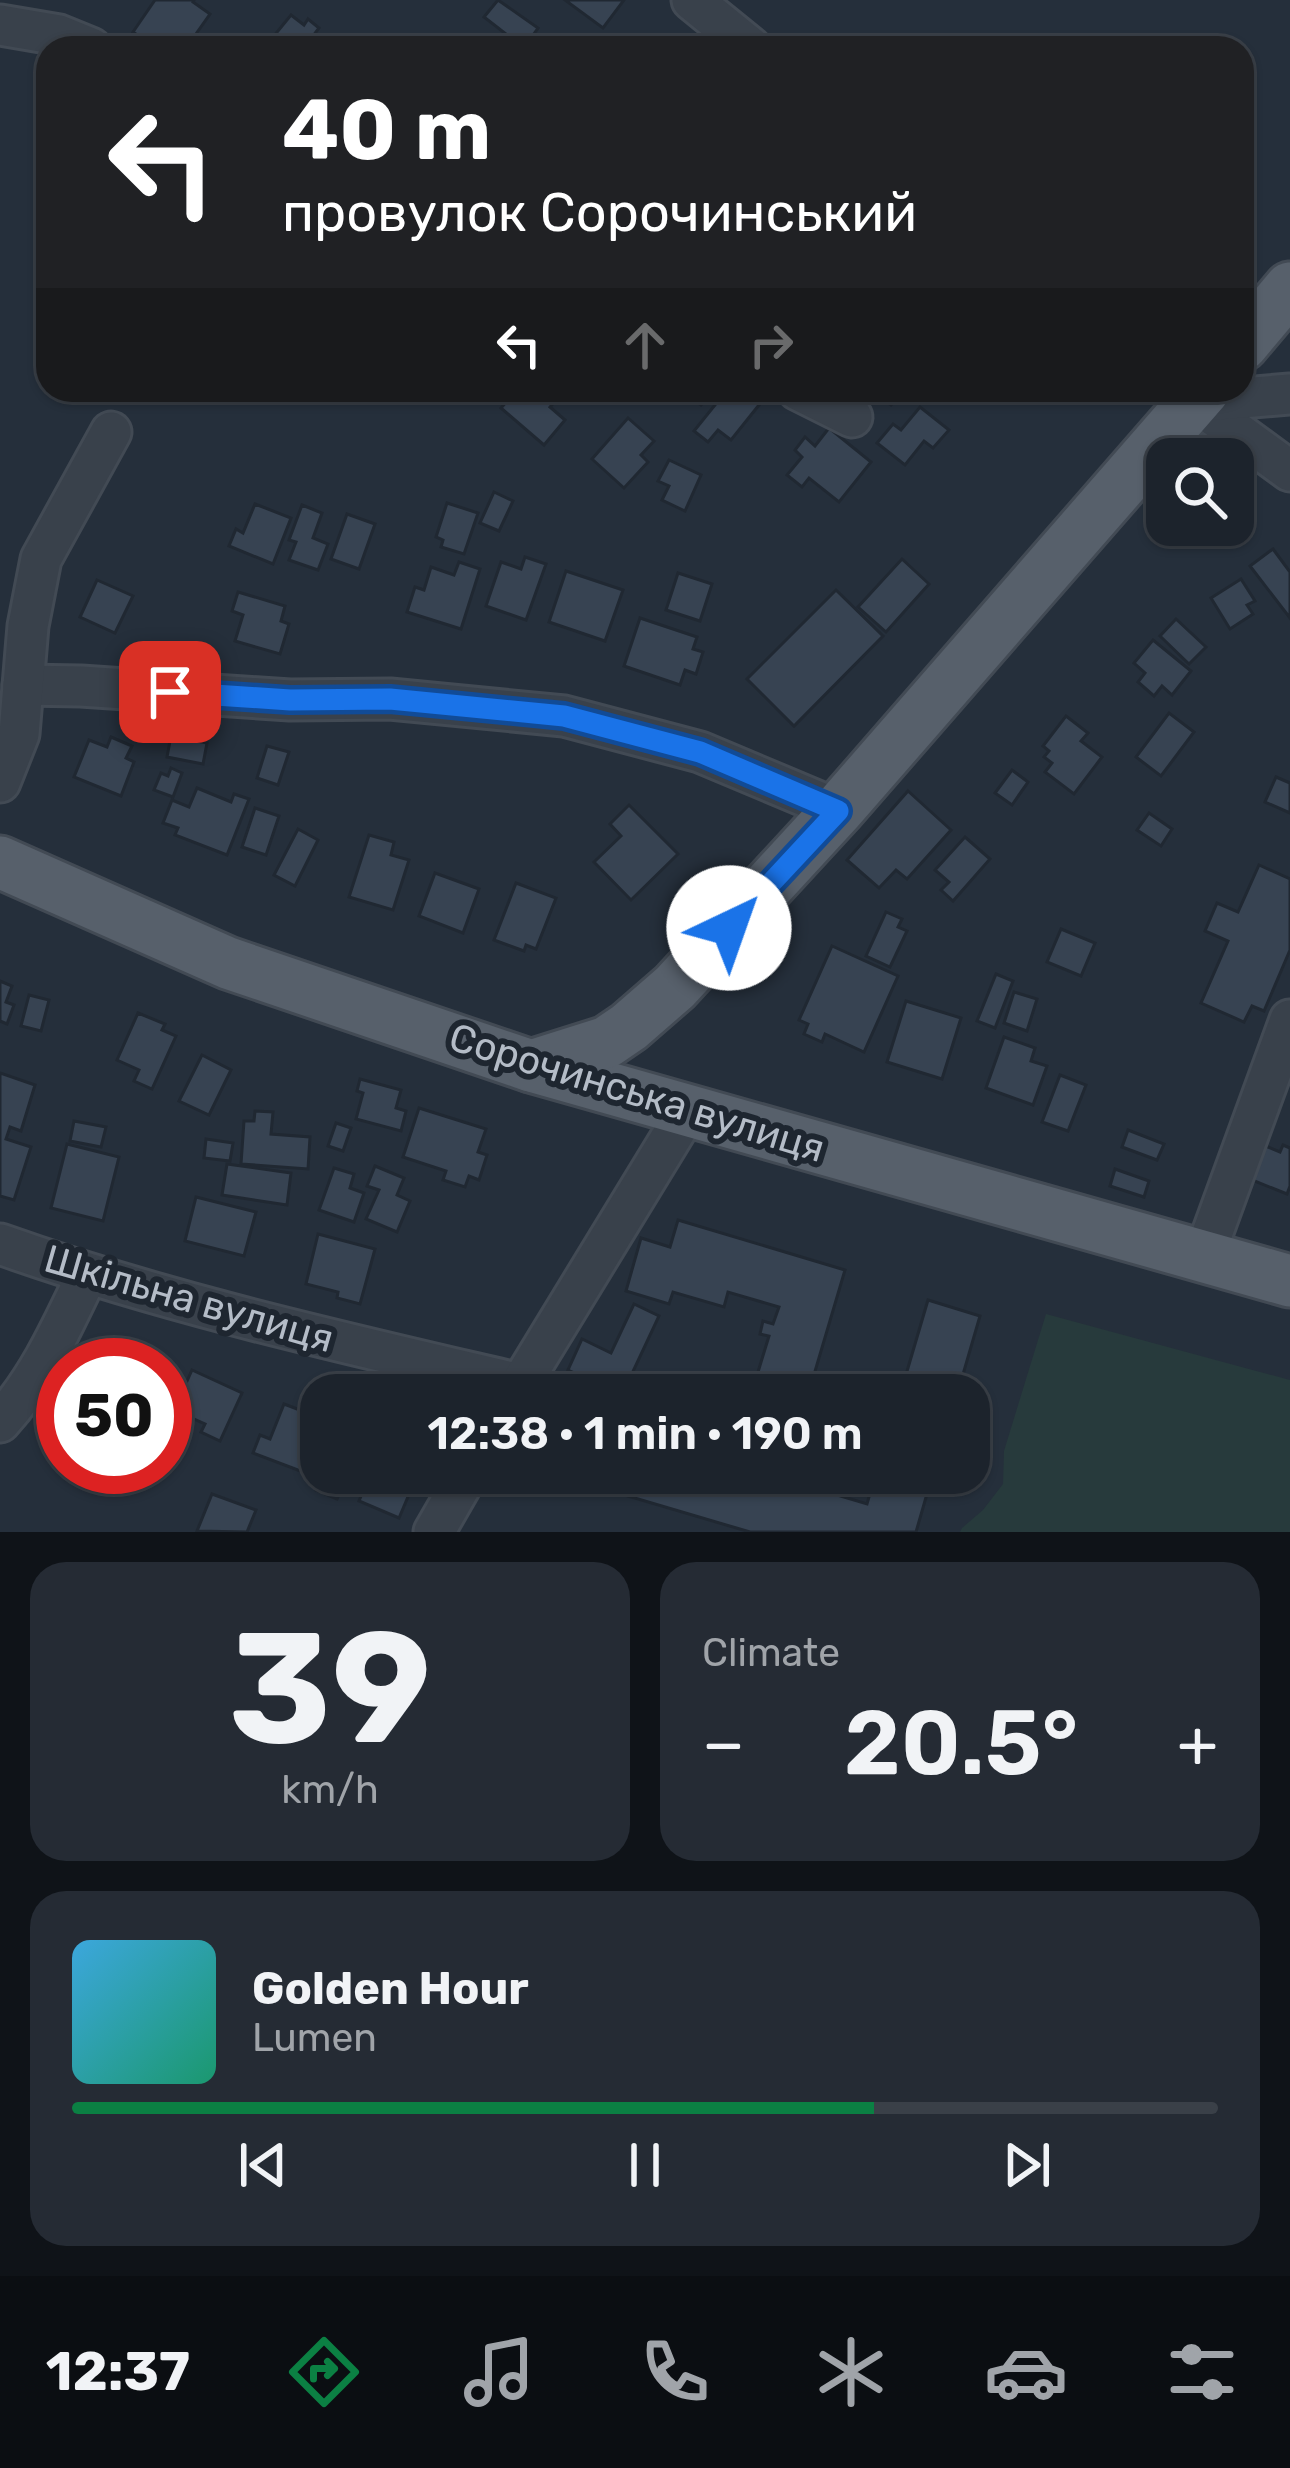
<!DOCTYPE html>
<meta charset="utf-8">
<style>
:root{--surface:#1c232c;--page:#252b34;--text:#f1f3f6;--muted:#a0a4a9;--line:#3a4048;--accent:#0b8043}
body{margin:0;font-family:Rubik,sans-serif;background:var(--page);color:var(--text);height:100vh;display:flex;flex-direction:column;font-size:45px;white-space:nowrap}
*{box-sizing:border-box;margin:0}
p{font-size:39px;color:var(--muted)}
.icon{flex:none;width:66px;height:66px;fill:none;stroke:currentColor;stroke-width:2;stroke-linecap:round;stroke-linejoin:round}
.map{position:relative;height:1532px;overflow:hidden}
.drawer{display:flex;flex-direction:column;gap:30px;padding:30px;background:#0f1318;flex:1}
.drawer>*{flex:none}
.top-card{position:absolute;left:36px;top:36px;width:1218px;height:366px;border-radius:36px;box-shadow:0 3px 9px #0004,0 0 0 3px var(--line);background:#202124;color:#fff;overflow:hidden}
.controls{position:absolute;left:1146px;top:438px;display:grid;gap:24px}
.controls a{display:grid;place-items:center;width:108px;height:108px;border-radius:24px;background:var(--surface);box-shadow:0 3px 9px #0004,0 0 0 3px var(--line);font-size:60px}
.speed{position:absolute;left:36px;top:1338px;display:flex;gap:24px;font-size:60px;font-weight:700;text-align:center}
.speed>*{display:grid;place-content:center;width:156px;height:156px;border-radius:50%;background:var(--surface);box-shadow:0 3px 9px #0004,0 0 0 3px var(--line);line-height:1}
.speed .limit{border:18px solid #d22;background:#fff;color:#111}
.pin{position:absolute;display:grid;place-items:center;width:102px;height:102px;color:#fff;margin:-51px;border-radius:24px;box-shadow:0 6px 18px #0006}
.me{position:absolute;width:132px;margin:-66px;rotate:42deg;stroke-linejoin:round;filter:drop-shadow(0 0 9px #0008)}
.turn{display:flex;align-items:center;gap:42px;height:252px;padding:0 48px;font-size:54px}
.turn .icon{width:156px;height:156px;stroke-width:2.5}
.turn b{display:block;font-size:84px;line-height:102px}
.lanes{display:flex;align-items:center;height:114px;padding:0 48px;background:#0003;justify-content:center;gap:60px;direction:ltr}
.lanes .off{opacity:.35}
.big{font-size:90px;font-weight:600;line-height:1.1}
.drawer .card{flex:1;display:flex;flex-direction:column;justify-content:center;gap:18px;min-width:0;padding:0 42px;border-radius:36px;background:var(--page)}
.drawer .dial{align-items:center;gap:0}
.dial b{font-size:156px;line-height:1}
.song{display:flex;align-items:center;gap:36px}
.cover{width:144px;height:144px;border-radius:18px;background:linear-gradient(135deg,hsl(200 70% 55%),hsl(160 70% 35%))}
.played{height:12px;border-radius:6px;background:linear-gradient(90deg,var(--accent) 70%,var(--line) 70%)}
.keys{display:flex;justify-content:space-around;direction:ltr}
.heat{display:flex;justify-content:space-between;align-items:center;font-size:66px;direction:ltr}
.drawer .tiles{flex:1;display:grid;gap:30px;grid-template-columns:1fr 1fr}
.card:last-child{grid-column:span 2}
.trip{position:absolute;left:300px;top:1374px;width:690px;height:120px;border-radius:36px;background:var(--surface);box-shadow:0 3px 9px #0004,0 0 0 3px var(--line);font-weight:600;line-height:120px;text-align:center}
.tab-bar{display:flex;height:192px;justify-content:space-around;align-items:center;background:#0b0e12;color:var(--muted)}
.tab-bar .icon{width:84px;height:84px}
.tab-bar .current{color:var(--accent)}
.tab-bar b{font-size:54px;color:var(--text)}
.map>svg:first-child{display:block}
.green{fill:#273a3c}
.building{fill:#374352;stroke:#202832;stroke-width:3}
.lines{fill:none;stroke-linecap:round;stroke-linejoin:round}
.minor-casing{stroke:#424a54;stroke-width:45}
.major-casing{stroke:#424a54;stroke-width:57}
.minor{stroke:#39414b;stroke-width:39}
.major{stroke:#57606b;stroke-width:51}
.route-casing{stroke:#114b97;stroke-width:30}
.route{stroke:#1a73e8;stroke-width:21}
.labels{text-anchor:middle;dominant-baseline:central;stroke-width:12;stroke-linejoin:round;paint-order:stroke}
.street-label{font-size:39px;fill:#b4bcc7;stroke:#1e2630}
</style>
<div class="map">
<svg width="1290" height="1532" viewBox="0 0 1290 1532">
<rect width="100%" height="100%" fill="#252f3b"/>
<polygon class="green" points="1046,1314 1290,1380 1290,1532 960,1532 962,1528 983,1510 1003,1484 1004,1451"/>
<g class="building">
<polygon points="155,0 194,0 193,2 210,14 186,48 156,48 133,32"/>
<polygon points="498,0 538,28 524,48 484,17"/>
<polygon points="565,0 624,0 603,28"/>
<polygon points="291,15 304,25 308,19 319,28 304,48 264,48"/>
<polygon points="513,390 565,390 550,407 565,420 544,445 501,408 515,392"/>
<polygon points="682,390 713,390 701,405"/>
<polygon points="727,390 771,390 731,440 718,430 708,442 694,431"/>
<polygon points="872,390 903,390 891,405"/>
<polygon points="920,407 949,430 933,448 924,441 905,465 877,443 893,424 901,430"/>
<polygon points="628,418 654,441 641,455 648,462 624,488 592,459"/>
<polygon points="829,428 871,462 839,502 809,478 802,487 787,475 802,457 795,450 805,437 815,446"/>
<polygon points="669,460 701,475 685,511 662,500 669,486 658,481"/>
<polygon points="494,492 513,501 499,531 480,523"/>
<polygon points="447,503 478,513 464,554 441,547 443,540 436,537"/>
<polygon points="255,504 291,518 273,564 229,546 236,529 243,533"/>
<polygon points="302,505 322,513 313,538 328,544 318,570 289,560 296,542 289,540"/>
<polygon points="347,514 375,524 359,569 331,559"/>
<polygon points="1273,549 1290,572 1290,618 1250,566"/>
<polygon points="525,557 546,564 526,620 486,606 501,562 521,569"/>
<polygon points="902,559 929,584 886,632 858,607"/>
<polygon points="459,562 480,569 461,629 407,612 415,587 424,590 431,567 454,575"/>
<polygon points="566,571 623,590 605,641 549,622"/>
<polygon points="678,573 712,584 700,621 666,610"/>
<polygon points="1241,579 1255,601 1247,605 1253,614 1230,629 1211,598"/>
<polygon points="97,580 133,596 115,633 80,617"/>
<polygon points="836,590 883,636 794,726 747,679"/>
<polygon points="238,592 285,606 281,621 289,624 280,654 235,641 243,615 232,611"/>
<polygon points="640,618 697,637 693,649 703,652 696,674 685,670 680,685 624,666"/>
<polygon points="1176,619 1206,647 1189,664 1160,636"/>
<polygon points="1153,640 1191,671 1172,695 1162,686 1154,696 1138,682 1145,673 1134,663"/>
<polygon points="1169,713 1194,732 1161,776 1136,757"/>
<polygon points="1066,716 1088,733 1081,741 1102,757 1074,794 1045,772 1052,763 1044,757 1049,751 1043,746"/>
<polygon points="171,736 207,743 203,764 167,757"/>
<polygon points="111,737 132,746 126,758 134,762 121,796 74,777 89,740 107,747"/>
<polygon points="267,746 289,752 278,785 257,778"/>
<polygon points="171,768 182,773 173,797 154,790 161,773 168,776"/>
<polygon points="1012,770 1028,782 1012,805 995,793"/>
<polygon points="1276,777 1290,783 1290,813 1265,802"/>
<polygon points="197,788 231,802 234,794 249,799 227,855 175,835 178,828 163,823 172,800 189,807"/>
<polygon points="908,791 951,830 907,879 896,870 879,888 847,860"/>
<polygon points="629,805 678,854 631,900 594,862 621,836 610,824"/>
<polygon points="255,808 279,816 266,855 242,847"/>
<polygon points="1149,813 1172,829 1161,846 1137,830"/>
<polygon points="298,829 318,840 295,886 274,875"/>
<polygon points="369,835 394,842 391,855 409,860 393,910 349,897"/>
<polygon points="965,837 990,859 953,901 941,890 949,882 935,870"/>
<polygon points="1259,865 1290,879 1290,950 1264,1011 1252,1006 1244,1022 1201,1003 1228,941 1205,931 1217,903 1238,912"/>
<polygon points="435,873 479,889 463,933 419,916"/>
<polygon points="516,883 556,898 536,949 526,945 524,951 494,940"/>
<polygon points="886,912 902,919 898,927 907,931 890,967 866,956"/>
<polygon points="1061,929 1095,943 1081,976 1047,962"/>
<polygon points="832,946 898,976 864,1052 825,1034 822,1042 804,1034 808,1024 799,1020"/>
<polygon points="996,974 1013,981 995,1028 977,1021"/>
<polygon points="0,981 12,986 6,1002 14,1005 7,1024 0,1021"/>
<polygon points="1014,992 1037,999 1027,1031 1004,1023"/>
<polygon points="29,995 49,1000 41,1031 21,1026"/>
<polygon points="906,1001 961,1018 942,1079 887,1062"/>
<polygon points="138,1013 165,1024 162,1030 176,1036 152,1089 134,1081 139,1070 117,1060"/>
<polygon points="1004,1037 1035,1048 1031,1061 1047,1066 1033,1105 986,1088"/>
<polygon points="202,1055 231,1070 209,1115 179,1101"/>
<polygon points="0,1073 35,1085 21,1131 10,1127 6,1139 31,1147 14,1200 0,1196"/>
<polygon points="1060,1075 1086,1085 1068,1131 1042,1122"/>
<polygon points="360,1079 401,1090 396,1108 406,1111 401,1131 356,1119 363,1093 357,1091"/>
<polygon points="419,1108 486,1129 478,1152 487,1155 479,1180 469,1176 465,1187 443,1180 446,1171 403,1157"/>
<polygon points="255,1111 273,1112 271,1134 310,1137 308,1169 241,1164 244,1121 254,1121"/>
<polygon points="74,1121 106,1127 101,1147 70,1141"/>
<polygon points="336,1123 351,1128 343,1151 328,1146"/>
<polygon points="1128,1130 1164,1144 1157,1160 1122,1147"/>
<polygon points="206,1139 233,1143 230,1161 204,1158"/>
<polygon points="1258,1143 1280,1152 1283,1145 1290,1148 1290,1186 1287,1194 1252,1180"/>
<polygon points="67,1144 119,1157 103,1221 51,1208"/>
<polygon points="227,1164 291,1173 287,1205 222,1195"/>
<polygon points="375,1166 404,1178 397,1195 410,1201 397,1232 366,1219 379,1190 367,1186"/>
<polygon points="334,1168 354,1174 350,1188 364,1193 354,1222 319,1210"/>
<polygon points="1115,1169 1149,1181 1144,1197 1110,1186"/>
<polygon points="196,1197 256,1212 244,1256 185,1241"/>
<polygon points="678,1220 845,1270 808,1395 751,1395 769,1336 760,1334 763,1321 773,1324 779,1307 728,1292 724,1307 673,1292 669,1304 626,1291 641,1238 670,1247"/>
<polygon points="318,1234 375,1249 360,1304 337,1298 338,1292 306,1284"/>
<polygon points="928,1300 980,1316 957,1395 900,1395"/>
<polygon points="634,1304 659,1316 622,1395 568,1370 582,1339 611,1353"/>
<polygon points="192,1370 242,1393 220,1441 201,1432 205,1424 174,1410"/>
<polygon points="284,1404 321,1418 321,1450 311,1475 253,1453 260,1435 270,1439"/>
<polygon points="323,1473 348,1473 337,1499 316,1490"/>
<polygon points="359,1473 418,1473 399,1518 359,1501 369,1477"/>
<polygon points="598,1473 784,1473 783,1479 867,1504 876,1473 933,1473 916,1532 750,1532 594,1486"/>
<polygon points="212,1494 256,1510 247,1532 197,1531"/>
</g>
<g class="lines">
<g class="minor-casing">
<g id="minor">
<polyline points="692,0 751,48"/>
<polyline points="0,25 59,35 91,48"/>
<polyline points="798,390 852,417"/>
<polyline points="1179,390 1290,471"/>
<polyline points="1194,402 1290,394"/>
<polyline points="23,685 81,686 290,700 390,699 564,716 700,752 838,810"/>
<polyline points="0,782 19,734 28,626 41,559 111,432"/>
<path d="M0 1244C169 1304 345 1343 520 1384"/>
<polyline points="1204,1256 1290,1020"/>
<polyline points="514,1395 688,1110"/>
<path d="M0 1422C39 1379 62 1327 87 1275"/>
<polyline points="434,1532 468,1473"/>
</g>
</g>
<g class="major-casing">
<g id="major">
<polyline points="1242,345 1290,288"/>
<polyline points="0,862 228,963 531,1066 1290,1281"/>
<polyline points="531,1066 607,1042 629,1027 675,987 838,810 1204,390"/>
</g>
</g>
<use href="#minor" class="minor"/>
<use href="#major" class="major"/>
</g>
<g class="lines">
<g class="route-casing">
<polyline id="route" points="170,692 290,700 390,699 564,716 700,752 838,811 729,928"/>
</g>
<use href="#route" class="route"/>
</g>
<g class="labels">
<g class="street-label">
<text transform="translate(637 1093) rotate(17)">Сорочинська вулиця</text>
<text transform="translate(189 1299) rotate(16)">Шкільна вулиця</text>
</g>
</g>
</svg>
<div class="controls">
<a><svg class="icon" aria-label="search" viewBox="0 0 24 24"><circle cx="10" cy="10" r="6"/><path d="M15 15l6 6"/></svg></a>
</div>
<div class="speed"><div class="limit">50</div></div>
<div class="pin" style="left:170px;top:692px;background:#d93025"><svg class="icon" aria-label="arrive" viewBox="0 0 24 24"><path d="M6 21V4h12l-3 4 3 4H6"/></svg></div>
<svg class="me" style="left:729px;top:928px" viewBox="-20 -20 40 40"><circle r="19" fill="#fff"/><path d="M0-13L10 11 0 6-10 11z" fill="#1a73e8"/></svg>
<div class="trip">12:38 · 1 min · 190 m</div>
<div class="top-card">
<div class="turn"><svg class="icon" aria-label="left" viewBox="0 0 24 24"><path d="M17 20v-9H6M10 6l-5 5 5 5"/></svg><div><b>40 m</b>провулок Сорочинський</div></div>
<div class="lanes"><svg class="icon" aria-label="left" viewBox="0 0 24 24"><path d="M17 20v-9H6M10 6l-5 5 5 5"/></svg><svg class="icon off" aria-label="ahead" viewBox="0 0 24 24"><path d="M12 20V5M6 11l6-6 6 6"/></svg><svg class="icon off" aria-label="right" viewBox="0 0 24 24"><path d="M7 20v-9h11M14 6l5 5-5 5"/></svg></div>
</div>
</div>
<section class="drawer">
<div class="tiles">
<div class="card dial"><b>39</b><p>km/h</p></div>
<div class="card"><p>Climate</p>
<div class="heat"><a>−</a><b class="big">20.5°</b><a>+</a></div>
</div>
<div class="card">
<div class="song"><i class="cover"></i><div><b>Golden Hour</b><p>Lumen</p></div></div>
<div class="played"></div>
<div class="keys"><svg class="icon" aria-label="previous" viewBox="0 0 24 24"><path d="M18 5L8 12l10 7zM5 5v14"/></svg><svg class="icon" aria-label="pause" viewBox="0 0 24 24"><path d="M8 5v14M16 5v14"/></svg><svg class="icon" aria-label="next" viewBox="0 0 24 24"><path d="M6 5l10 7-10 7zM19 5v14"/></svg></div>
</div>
</div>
</section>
<nav class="tab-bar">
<b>12:37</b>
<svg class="icon current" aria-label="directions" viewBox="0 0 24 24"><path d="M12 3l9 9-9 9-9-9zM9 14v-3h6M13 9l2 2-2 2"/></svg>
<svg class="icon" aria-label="music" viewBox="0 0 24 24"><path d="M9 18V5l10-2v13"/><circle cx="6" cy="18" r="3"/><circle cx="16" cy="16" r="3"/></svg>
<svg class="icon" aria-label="phone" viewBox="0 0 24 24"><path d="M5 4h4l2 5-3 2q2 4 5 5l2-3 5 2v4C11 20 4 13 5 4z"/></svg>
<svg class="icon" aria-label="climate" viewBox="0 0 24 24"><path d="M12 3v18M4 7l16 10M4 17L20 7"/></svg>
<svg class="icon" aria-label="car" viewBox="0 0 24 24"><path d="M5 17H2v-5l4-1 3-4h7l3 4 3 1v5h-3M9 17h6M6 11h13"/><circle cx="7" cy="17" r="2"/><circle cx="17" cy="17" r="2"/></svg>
<svg class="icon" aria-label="filters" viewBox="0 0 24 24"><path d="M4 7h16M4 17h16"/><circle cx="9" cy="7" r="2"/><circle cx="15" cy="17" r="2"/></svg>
</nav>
